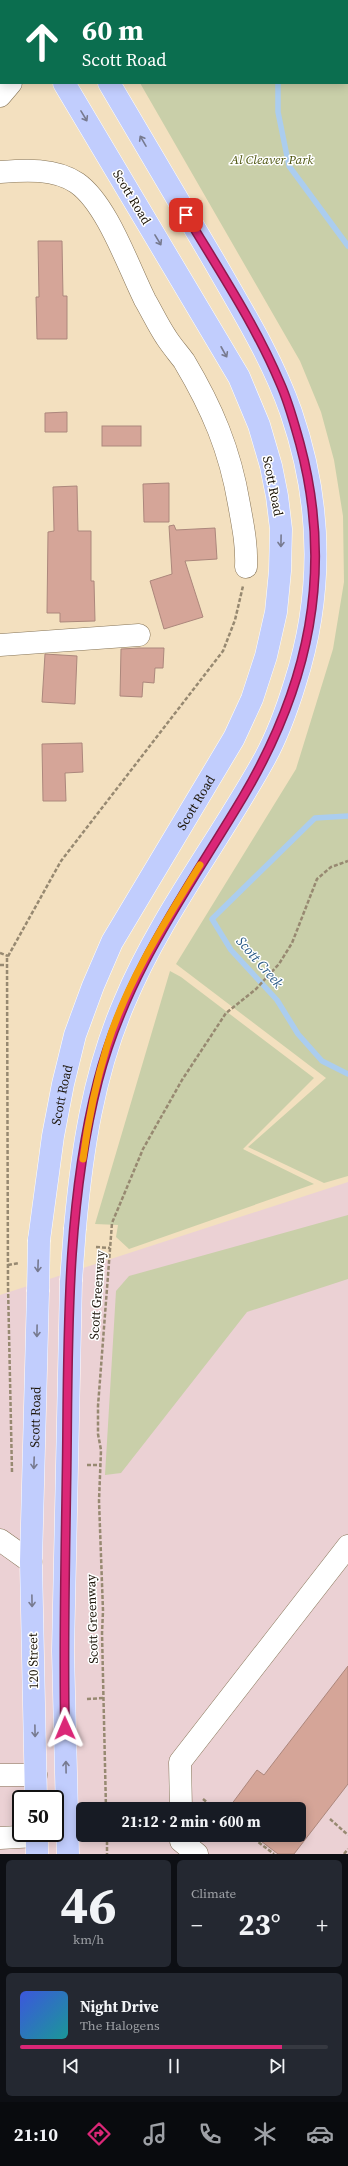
<!DOCTYPE html>
<meta charset="utf-8">
<style>
:root{--surface:#171b24;--page:#242831;--text:#f1f3f6;--muted:#9ea1a6;--line:#363941;--accent:#db2777}
body{margin:0;font-family:"Source Serif 4",serif;background:var(--page);color:var(--text);height:100vh;display:flex;flex-direction:column;font-size:15px;white-space:nowrap}
*{box-sizing:border-box;margin:0}
p{font-size:13px;color:var(--muted)}
.icon{flex:none;width:22px;height:22px;fill:none;stroke:currentColor;stroke-width:2;stroke-linecap:round;stroke-linejoin:round}
.map{position:relative;height:1854px;overflow:hidden}
.panel{display:flex;flex-direction:column;gap:6px;padding:6px;background:#0d0f14;flex:1}
.panel>*{flex:none}
.guide{position:absolute;left:0px;top:0px;width:348px;height:84px;box-shadow:0 2px 10px #0003;background:#0b6e4f;color:#fff;overflow:hidden}
.speed{position:absolute;left:12px;top:1790px;display:flex;gap:8px;font-size:20px;font-weight:700;text-align:center}
.speed>*{display:grid;place-content:center;width:52px;height:52px;border-radius:50%;background:var(--surface);box-shadow:0 2px 10px #0003;line-height:1}
.speed .limit{border:2px solid #111;border-radius:6px;background:#fff;color:#111}
.pin{position:absolute;display:grid;place-items:center;width:34px;height:34px;color:#fff;margin:-17px;border-radius:8px;box-shadow:0 2px 6px #0006}
.me{position:absolute;width:44px;margin:-22px;rotate:359deg;stroke-linejoin:round;filter:drop-shadow(0 0 3px #0008)}
.turn{display:flex;align-items:center;gap:14px;height:84px;padding:0 16px;font-size:18px}
.turn .icon{width:52px;height:52px;stroke-width:2.5}
.turn b{display:block;font-size:28px;line-height:34px}
.big{font-size:30px;font-weight:700;line-height:1.1}
.panel .tile{flex:1;display:flex;flex-direction:column;justify-content:center;gap:6px;min-width:0;padding:0 14px;border-radius:6px;background:var(--page)}
.panel .dial{align-items:center;gap:0}
.dial b{font-size:52px;line-height:1}
.song{display:flex;align-items:center;gap:12px}
.cover{width:48px;height:48px;border-radius:6px;background:linear-gradient(135deg,hsl(230 70% 55%),hsl(180 70% 35%))}
.played{height:4px;border-radius:2px;background:linear-gradient(90deg,var(--accent) 85%,var(--line) 85%)}
.keys{display:flex;justify-content:space-around;direction:ltr}
.heat{display:flex;justify-content:space-between;align-items:center;font-size:22px;direction:ltr}
.panel .tiles{flex:1;display:grid;gap:6px;grid-template-columns:1fr 1fr}
.tile:last-child{grid-column:span 2}
.trip{position:absolute;left:76px;top:1802px;width:230px;height:40px;border-radius:6px;background:var(--surface);box-shadow:0 2px 10px #0003;font-weight:700;line-height:40px;text-align:center}
.tabs{display:flex;height:64px;justify-content:space-around;align-items:center;background:#090b0e;color:var(--muted)}
.tabs .icon{width:28px;height:28px}
.tabs .on{color:var(--accent)}
.tabs b{font-size:18px;color:var(--text)}
.map>svg:first-child{display:block}
.industrial{fill:#ebd1d4;fill-rule:evenodd}
.green{fill:#c9cfa9}
.lines{fill:none;stroke-linecap:round;stroke-linejoin:round}
.stream{stroke:#abcdef;stroke-width:5.5}
.building{fill:#d5a598;stroke:#ac877c}
.minor-casing{stroke:#867457;stroke-width:23}
.major-casing{stroke:#fff;stroke-width:23}
.path{stroke:#978971;stroke-width:2.5;stroke-dasharray:4 2;stroke-linecap:butt}
.minor{stroke:#fff;stroke-width:22}
.major{stroke:#c1cdfd;stroke-width:22}
.major-bridge-casing{stroke:#fff;stroke-width:23;stroke-linecap:butt}
.major-bridge{stroke:#c1cdfd;stroke-width:22}
.oneway{stroke:#777a8f}
.route-casing{stroke:#8e194d;stroke-width:10}
.route{stroke:#db2777;stroke-width:7}
.slow{stroke:#f59e0b;stroke-width:7}
.labels{text-anchor:middle;dominant-baseline:central;stroke-width:3;stroke-linejoin:round;paint-order:stroke}
.park-label{font-size:13px;font-style:italic;fill:#4e560f;stroke:#fff}
.street-label{font-size:13px;fill:#1c1509;stroke:#fff}
.water-label{font-size:14px;font-style:italic;fill:#295a86;stroke:#fff}
</style>
<div class="map">
<svg width="348" height="1854" viewBox="0 0 348 1854">
<rect width="100%" height="100%" fill="#f3e0bf"/>
<path class="industrial" d="M348 1182V1854H0V1295ZM21 1799H55V1833H21ZM83 1809H299V1835H83Z"/>
<g class="green">
<polygon points="92,0 348,0 348,1176 324,1183 248,1147 326,1078 176,964 296,769 333,649 344,582 343,516 334,460 321,412 300,361 140,83 347,83 347,1"/>
<polygon points="170,971 181,977 314,1078 243,1149 314,1184 129,1249 116,1237 118,1225 95,1224"/>
<polygon points="348,1215 348,1279 247,1312 121,1473 105,1475 116,1291 129,1276"/>
</g>
<g class="lines">
<g class="stream">
<polyline points="278,1 278,0"/>
<polyline points="278,83 278,112 289,166 348,246"/>
<polyline points="348,816 315,818 212,919 231,950 277,1000 298,1034 322,1061 348,1074"/>
</g>
</g>
<g class="building">
<polygon points="38,241 62,241 63,296 67,296 67,339 37,339 36,297 39,297"/>
<polygon points="67,412 67,432 45,432 45,413"/>
<rect x="102" y="426" width="39" height="20"/>
<polygon points="169,483 169,522 144,522 143,484"/>
<polygon points="77,486 78,531 91,531 91,581 94,581 95,621 60,622 60,613 47,613 48,532 54,531 53,487"/>
<polygon points="174,525 176,530 215,528 217,559 185,561 203,617 164,629 150,581 172,574 169,526"/>
<polygon points="139,648 164,648 163,668 155,668 154,683 143,682 142,697 120,696 121,649"/>
<polygon points="45,654 77,656 75,704 42,702"/>
<polygon points="82,743 83,772 65,773 66,801 43,801 42,744"/>
<polygon points="348,1666 348,1784 294,1854 278,1854 253,1835 299,1835 299,1809 228,1809 257,1770 264,1775"/>
</g>
<g class="lines">
<g class="minor-casing">
<g id="minor">
<polyline points="0,96 11,83"/>
<path d="M0 172C25 170 55 168 77 183 107 204 128 266 145 300 152 312 158 325 166 337 171 345 178 353 184 361 212 408 230 450 239 504 243 526 247 545 246 567"/>
<polyline points="0,645 139,635"/>
<polyline points="0,1540 31,1562"/>
<polyline points="0,1775 36,1775"/>
<polyline points="181,1809 180,1762 348,1546"/>
<polyline points="181,1835 181,1841 197,1854"/>
<polyline points="0,1838 37,1836"/>
</g>
</g>
<g class="major-casing">
<g id="major">
<polyline points="21,0 22,1"/>
<polyline points="63,0 64,1"/>
<path d="M75 1228C82 1151 93 1075 124 1003 160 916 220 840 265 758 278 734 287 709 295 683 324 592 322 502 291 412 272 358 242 310 214 261 179 202 144 142 109 83"/>
<path id="s1" d="M39 1240 53 1136 63 1084 75 1035 93 986 112 942 234 738 252 699 266 656 276 612 280 571 281 529 277 496 271 466 259 425 239 377 64 83"/>
<path id="s2" d="M36 1799 31 1562 38 1292"/>
<polyline points="37,1833 37,1854"/>
<polyline points="68,1854 63,1651 71,1281"/>
</g>
</g>
<g class="path">
<polyline points="0,953 8,956"/>
<polyline points="0,965 6,965"/>
<polyline points="96,1247 110,1248"/>
<polyline points="8,1265 19,1263"/>
<polyline points="87,1465 101,1465"/>
<polyline points="12,1472 8,1286 7,958 61,861 223,651 235,620 243,586"/>
<polyline points="87,1699 104,1698"/>
<polyline points="203,1799 215,1809"/>
<polyline points="106,1809 102,1633 103,1611 99,1501 101,1450 98,1434 98,1406 112,1223 143,1149 182,1080 226,1013 256,989 279,964 292,943 317,879 331,867 348,861"/>
<polyline points="330,1819 348,1835"/>
<polyline points="107,1835 107,1854"/>
<polyline points="249,1835 274,1854"/>
<polyline points="344,1854 348,1849"/>
</g>
<use href="#minor" class="minor"/>
<use href="#major" class="major"/>
<g class="major-bridge-casing">
<g id="major-bridge">
<polyline points="71,1281 75,1228"/>
<polyline points="38,1292 39,1240"/>
</g>
</g>
<use href="#major-bridge" class="major-bridge"/>
</g>
<defs><path id="oneway-shaft" d="M-6 0H5M1.5-3L5.5 0L1.5 3" fill="none" stroke-width="1.6" stroke-linecap="round" stroke-linejoin="round"/></defs>
<g class="oneway">
<use href="#oneway-shaft" transform="translate(84 116) rotate(59)"/>
<use href="#oneway-shaft" transform="translate(143 141) rotate(-120)"/>
<use href="#oneway-shaft" transform="translate(158 240) rotate(59)"/>
<use href="#oneway-shaft" transform="translate(224 352) rotate(61)"/>
<use href="#oneway-shaft" transform="translate(281 541) rotate(91)"/>
<use href="#oneway-shaft" transform="translate(38 1266) rotate(92)"/>
<use href="#oneway-shaft" transform="translate(37 1331) rotate(91)"/>
<use href="#oneway-shaft" transform="translate(34 1463) rotate(92)"/>
<use href="#oneway-shaft" transform="translate(32 1601) rotate(89)"/>
<use href="#oneway-shaft" transform="translate(35 1731) rotate(89)"/>
<use href="#oneway-shaft" transform="translate(66 1767) rotate(-91)"/>
</g>
<g class="lines">
<g class="route-casing">
<path id="route" d="M65 1728C63 1632 66 1536 67 1440 68 1321 68 1197 98 1081 126 973 187 891 243 797 309 685 334 571 300 444 294 423 289 403 280 383 255 324 219 270 186 215"/>
</g>
<use href="#route" class="route"/>
<path class="slow" d="M83 1159C88 1121 96 1082 107 1046 127 981 165 922 200 865"/>
</g>
<g class="labels">
<g class="park-label">
<text x="272" y="159">Al Cleaver Park</text>
</g>
<g class="street-label">
<text transform="translate(132 197) rotate(59)">Scott Road</text>
<text transform="translate(273 486) rotate(79)">Scott Road</text>
<text stroke="none"><textPath href="#s1" startOffset="471">Scott Road</textPath></text>
<text stroke="none"><textPath href="#s1" startOffset="147">Scott Road</textPath></text>
<text transform="translate(97 1295) rotate(-86)">Scott Greenway</text>
<text stroke="none"><textPath href="#s2" startOffset="382">Scott Road</textPath></text>
<text transform="translate(92 1619) rotate(-92)">Scott Greenway</text>
<text transform="translate(33 1661) rotate(-91)">120 Street</text>
</g>
<g class="water-label">
<text transform="translate(260 962) rotate(49)">Scott Creek</text>
</g>
</g>
</svg>
<div class="speed"><div class="limit">50</div></div>
<div class="pin" style="left:186px;top:215px;background:#d93025"><svg class="icon" aria-label="arrive" viewBox="0 0 24 24"><path d="M6 21V4h12l-3 4 3 4H6"/></svg></div>
<svg class="me" style="left:65px;top:1728px" viewBox="-20 -20 40 40"><path d="M0-17L14 15 0 8-14 15z" fill="#db2777" stroke="#fff" stroke-width="4"/></svg>
<div class="trip">21:12 · 2 min · 600 m</div>
<div class="guide">
<div class="turn"><svg class="icon" aria-label="ahead" viewBox="0 0 24 24"><path d="M12 20V5M6 11l6-6 6 6"/></svg><div><b>60 m</b>Scott Road</div></div>
</div>
</div>
<section class="panel">
<div class="tiles">
<div class="tile dial"><b>46</b><p>km/h</p></div>
<div class="tile"><p>Climate</p>
<div class="heat"><a>−</a><b class="big">23°</b><a>+</a></div>
</div>
<div class="tile">
<div class="song"><i class="cover"></i><div><b>Night Drive</b><p>The Halogens</p></div></div>
<div class="played"></div>
<div class="keys"><svg class="icon" aria-label="previous" viewBox="0 0 24 24"><path d="M18 5L8 12l10 7zM5 5v14"/></svg><svg class="icon" aria-label="pause" viewBox="0 0 24 24"><path d="M8 5v14M16 5v14"/></svg><svg class="icon" aria-label="next" viewBox="0 0 24 24"><path d="M6 5l10 7-10 7zM19 5v14"/></svg></div>
</div>
</div>
</section>
<nav class="tabs">
<b>21:10</b>
<svg class="icon on" aria-label="directions" viewBox="0 0 24 24"><path d="M12 3l9 9-9 9-9-9zM9 14v-3h6M13 9l2 2-2 2"/></svg>
<svg class="icon" aria-label="music" viewBox="0 0 24 24"><path d="M9 18V5l10-2v13"/><circle cx="6" cy="18" r="3"/><circle cx="16" cy="16" r="3"/></svg>
<svg class="icon" aria-label="phone" viewBox="0 0 24 24"><path d="M5 4h4l2 5-3 2q2 4 5 5l2-3 5 2v4C11 20 4 13 5 4z"/></svg>
<svg class="icon" aria-label="climate" viewBox="0 0 24 24"><path d="M12 3v18M4 7l16 10M4 17L20 7"/></svg>
<svg class="icon" aria-label="car" viewBox="0 0 24 24"><path d="M5 17H2v-5l4-1 3-4h7l3 4 3 1v5h-3M9 17h6M6 11h13"/><circle cx="7" cy="17" r="2"/><circle cx="17" cy="17" r="2"/></svg>
</nav>
